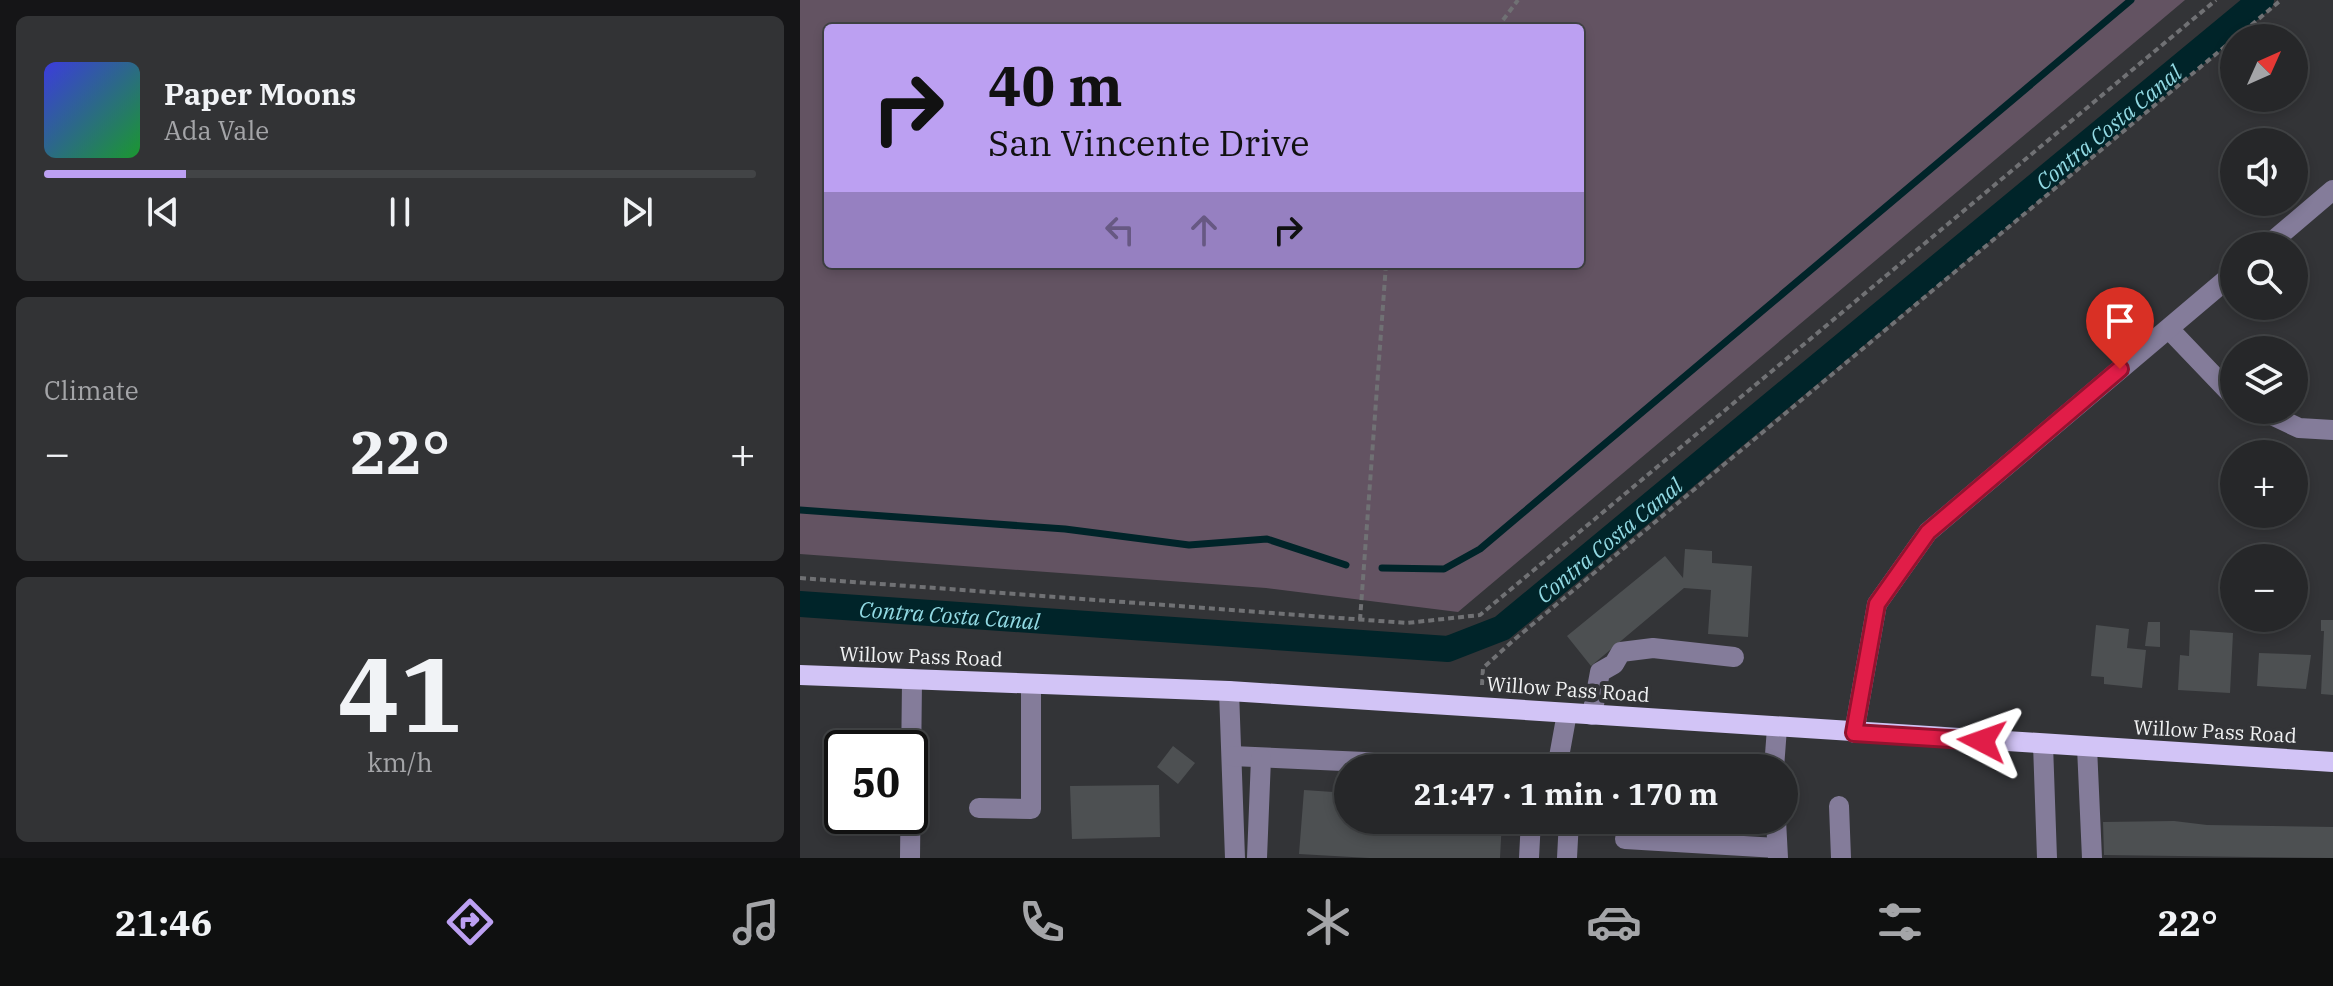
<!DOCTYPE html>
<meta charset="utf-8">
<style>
:root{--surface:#262729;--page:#323335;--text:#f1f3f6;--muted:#a4a5a8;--line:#424446;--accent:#bca0f2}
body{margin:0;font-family:"IBM Plex Serif",serif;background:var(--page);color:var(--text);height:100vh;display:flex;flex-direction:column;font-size:30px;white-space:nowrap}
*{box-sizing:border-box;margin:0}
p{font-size:26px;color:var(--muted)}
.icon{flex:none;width:44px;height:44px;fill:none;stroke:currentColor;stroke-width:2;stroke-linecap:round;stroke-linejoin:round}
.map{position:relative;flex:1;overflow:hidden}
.sheet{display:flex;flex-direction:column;gap:16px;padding:16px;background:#151517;width:800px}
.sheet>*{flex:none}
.guide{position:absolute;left:24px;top:24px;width:760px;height:244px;border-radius:8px;box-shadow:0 4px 12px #0003,0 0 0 2px var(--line);background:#bca0f2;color:#111;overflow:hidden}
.needle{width:52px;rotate:45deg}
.fabs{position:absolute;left:1420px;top:24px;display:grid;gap:16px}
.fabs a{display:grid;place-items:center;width:88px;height:88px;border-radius:50%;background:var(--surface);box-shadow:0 4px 12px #0003,0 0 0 2px var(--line);font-size:40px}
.speed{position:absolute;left:24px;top:730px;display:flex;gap:16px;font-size:40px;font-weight:700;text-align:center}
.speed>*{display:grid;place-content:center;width:104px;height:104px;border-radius:50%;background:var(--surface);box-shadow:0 4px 12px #0003,0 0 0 2px var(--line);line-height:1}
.speed .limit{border:4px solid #111;border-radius:12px;background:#fff;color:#111}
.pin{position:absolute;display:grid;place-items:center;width:68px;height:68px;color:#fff;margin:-82px -34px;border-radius:50% 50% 50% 0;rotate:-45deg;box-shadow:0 0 8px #0007}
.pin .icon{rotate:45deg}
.me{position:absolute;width:88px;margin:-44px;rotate:274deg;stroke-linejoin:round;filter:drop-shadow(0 0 6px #0008)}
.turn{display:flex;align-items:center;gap:28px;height:168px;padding:0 32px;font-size:36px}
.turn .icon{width:104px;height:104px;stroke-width:2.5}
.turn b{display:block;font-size:56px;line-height:68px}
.lanes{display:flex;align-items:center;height:76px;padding:0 32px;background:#0003;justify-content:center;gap:40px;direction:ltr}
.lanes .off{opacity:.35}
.big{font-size:60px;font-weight:800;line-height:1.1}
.sheet .widget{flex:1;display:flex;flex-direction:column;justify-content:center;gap:12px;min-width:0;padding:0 28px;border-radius:12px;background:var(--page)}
.sheet .dial{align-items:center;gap:0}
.dial b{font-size:104px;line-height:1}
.song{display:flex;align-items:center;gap:24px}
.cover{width:96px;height:96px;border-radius:12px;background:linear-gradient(135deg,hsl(240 70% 55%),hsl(130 70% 35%))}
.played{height:8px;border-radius:4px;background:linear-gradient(90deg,var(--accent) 20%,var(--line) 20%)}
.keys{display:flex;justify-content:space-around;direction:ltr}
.heat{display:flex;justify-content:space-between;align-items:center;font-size:44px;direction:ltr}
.trip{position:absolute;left:534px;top:754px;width:464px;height:80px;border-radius:40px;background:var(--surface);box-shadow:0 4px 12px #0003,0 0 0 2px var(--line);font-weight:800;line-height:80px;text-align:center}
.menu{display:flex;height:128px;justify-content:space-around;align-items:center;background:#0f1010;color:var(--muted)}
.menu .icon{width:56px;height:56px}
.menu .active{color:var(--accent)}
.menu b{font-size:36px;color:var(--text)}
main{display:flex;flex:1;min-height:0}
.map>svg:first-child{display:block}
.green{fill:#635362;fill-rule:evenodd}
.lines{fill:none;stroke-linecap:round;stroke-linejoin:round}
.stream{stroke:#002429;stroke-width:7}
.canal{stroke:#002429;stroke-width:26}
.building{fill:#4d5052}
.path{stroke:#707174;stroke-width:4;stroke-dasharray:6 4;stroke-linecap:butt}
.minor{stroke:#847c9a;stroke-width:20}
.major{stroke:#d2c4f6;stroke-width:20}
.route-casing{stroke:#92132f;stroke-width:20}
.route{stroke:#e11d48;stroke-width:14}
.labels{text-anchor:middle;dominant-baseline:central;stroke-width:8;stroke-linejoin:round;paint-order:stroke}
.street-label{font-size:20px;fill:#f1f2f3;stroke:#333437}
.water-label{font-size:22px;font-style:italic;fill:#91d9e3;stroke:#333437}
</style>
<main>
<section class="sheet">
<div class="widget">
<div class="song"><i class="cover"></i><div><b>Paper Moons</b><p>Ada Vale</p></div></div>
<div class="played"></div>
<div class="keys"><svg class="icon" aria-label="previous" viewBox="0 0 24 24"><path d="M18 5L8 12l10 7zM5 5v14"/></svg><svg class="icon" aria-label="pause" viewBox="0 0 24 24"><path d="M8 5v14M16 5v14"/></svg><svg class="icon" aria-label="next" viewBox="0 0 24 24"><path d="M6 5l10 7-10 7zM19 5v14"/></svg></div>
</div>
<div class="widget"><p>Climate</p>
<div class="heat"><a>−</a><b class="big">22°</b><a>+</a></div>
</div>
<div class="widget dial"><b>41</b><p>km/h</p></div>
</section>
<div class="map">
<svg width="1533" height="858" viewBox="0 0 1533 858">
<rect width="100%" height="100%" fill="#333437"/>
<path class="green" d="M0 0H1385L658 612 466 588 0 554ZM28 28H780V264H28Z"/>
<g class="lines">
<g class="stream">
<polyline points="0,510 265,529 389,545 467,539 546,565"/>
<polyline points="582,568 644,569 680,549 1331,0"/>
</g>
<path class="canal" id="s1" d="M0 604 648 649 702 628 1461 0"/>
</g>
<g class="building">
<polygon points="1434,477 1434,497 1427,494"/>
<polygon points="885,549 912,551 912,563 952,566 948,637 908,634 911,590 884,588 791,666 767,636 865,556 883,578"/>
<polygon points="1521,620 1533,620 1533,695 1521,694 1524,631 1521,631"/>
<polygon points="1348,622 1360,622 1360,647 1345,646"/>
<polygon points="1296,625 1329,629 1327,648 1346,650 1342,688 1304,684 1304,677 1291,676"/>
<polygon points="1390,630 1433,633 1430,693 1378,690 1380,655 1389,656"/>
<polygon points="1459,653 1511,655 1506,689 1457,686"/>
<polygon points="373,746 395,763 378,784 357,767"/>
<polygon points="359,785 360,837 272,839 270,786"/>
<polygon points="504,790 548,793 548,820 702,820 700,858 569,858 499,854"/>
<polygon points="817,820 930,820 929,836 817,827"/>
<polygon points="1374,821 1407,825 1533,827 1533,858 1304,855 1303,822"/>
</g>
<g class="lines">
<g class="path">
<polyline points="697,28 718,0"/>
<polyline points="1436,38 1481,0"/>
<polyline points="0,578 607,623 680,615 1416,0"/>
<polyline points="560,620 586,264"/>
<polyline points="682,685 683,668 715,639 1434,39"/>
</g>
<g class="minor">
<polyline points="1467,246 1533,190"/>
<polyline points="1369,329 1434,397"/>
<polyline points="1461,410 1499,428 1533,430"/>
<polyline points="429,691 435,858"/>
<polyline points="792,715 800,672 814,664 821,652 853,648 934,657"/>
<polyline points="1054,733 1077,604 1128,532 1434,273"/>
<polyline points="1243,744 1247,858"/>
<polyline points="1287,747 1292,858"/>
<polyline points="432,756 699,768"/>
<polyline points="757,768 767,713"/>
<polyline points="974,768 977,728"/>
<polyline points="1039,806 1041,858"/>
<polyline points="179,808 231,809 231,684"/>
<polyline points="976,820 978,858"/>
<polyline points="825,839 977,848"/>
<polyline points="110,858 112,681"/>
<polyline points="457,858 461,758"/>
<polyline points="729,858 731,820"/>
<polyline points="767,858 769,820"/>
</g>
<polyline class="major" points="0,675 429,691 1533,762"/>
</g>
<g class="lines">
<g class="route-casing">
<polyline id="route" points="1182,741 1054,733 1077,604 1128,532 1320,369"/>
</g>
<use href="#route" class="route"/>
</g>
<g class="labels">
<g class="street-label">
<text transform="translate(121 656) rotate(2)">Willow Pass Road</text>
<text transform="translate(768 689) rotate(4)">Willow Pass Road</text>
<text transform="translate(1415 731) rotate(3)">Willow Pass Road</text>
</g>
<g class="water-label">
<text stroke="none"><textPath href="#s1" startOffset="1494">Contra Costa Canal</textPath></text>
<text stroke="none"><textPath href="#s1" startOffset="846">Contra Costa Canal</textPath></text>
<text stroke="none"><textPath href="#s1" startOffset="150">Contra Costa Canal</textPath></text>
</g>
</g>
</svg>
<div class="fabs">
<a><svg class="needle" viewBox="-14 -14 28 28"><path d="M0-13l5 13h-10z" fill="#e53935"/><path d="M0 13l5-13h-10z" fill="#a4a5a8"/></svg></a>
<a><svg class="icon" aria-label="sound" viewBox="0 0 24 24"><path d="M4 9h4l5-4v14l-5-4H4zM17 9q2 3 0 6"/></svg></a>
<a><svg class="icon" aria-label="search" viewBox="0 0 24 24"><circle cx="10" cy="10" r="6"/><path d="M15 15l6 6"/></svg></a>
<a><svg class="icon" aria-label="layers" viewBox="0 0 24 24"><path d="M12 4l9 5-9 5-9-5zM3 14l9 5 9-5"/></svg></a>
<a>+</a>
<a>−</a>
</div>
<div class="speed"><div class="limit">50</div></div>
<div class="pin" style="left:1320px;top:369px;background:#d93025"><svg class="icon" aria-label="arrive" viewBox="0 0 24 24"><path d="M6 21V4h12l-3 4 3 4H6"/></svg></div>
<svg class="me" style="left:1182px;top:741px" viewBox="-20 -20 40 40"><path d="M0-17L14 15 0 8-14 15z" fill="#e11d48" stroke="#fff" stroke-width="4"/></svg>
<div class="trip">21:47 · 1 min · 170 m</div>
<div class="guide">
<div class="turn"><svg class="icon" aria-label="right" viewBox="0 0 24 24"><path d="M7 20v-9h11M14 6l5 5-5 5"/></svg><div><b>40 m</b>San Vincente Drive</div></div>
<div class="lanes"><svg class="icon off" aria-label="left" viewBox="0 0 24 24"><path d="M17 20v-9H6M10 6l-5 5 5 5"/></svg><svg class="icon off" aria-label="ahead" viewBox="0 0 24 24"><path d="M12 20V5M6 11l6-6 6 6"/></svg><svg class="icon" aria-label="right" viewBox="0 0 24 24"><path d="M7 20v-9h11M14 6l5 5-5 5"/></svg></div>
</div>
</div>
</main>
<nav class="menu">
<b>21:46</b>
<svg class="icon active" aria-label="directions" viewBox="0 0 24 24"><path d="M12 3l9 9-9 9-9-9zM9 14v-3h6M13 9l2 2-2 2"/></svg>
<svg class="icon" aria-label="music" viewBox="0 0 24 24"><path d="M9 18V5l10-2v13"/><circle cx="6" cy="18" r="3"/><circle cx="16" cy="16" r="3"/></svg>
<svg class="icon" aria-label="phone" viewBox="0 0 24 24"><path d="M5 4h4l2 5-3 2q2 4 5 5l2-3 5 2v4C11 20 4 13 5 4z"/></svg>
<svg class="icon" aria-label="climate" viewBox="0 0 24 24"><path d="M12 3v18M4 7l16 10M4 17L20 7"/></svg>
<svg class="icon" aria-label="car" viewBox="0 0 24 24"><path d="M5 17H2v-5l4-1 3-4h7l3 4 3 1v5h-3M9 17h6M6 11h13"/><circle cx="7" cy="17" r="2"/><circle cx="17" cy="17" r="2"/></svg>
<svg class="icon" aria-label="filters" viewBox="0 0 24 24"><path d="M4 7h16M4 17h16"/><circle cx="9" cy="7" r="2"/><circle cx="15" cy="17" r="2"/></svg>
<b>22°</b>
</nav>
